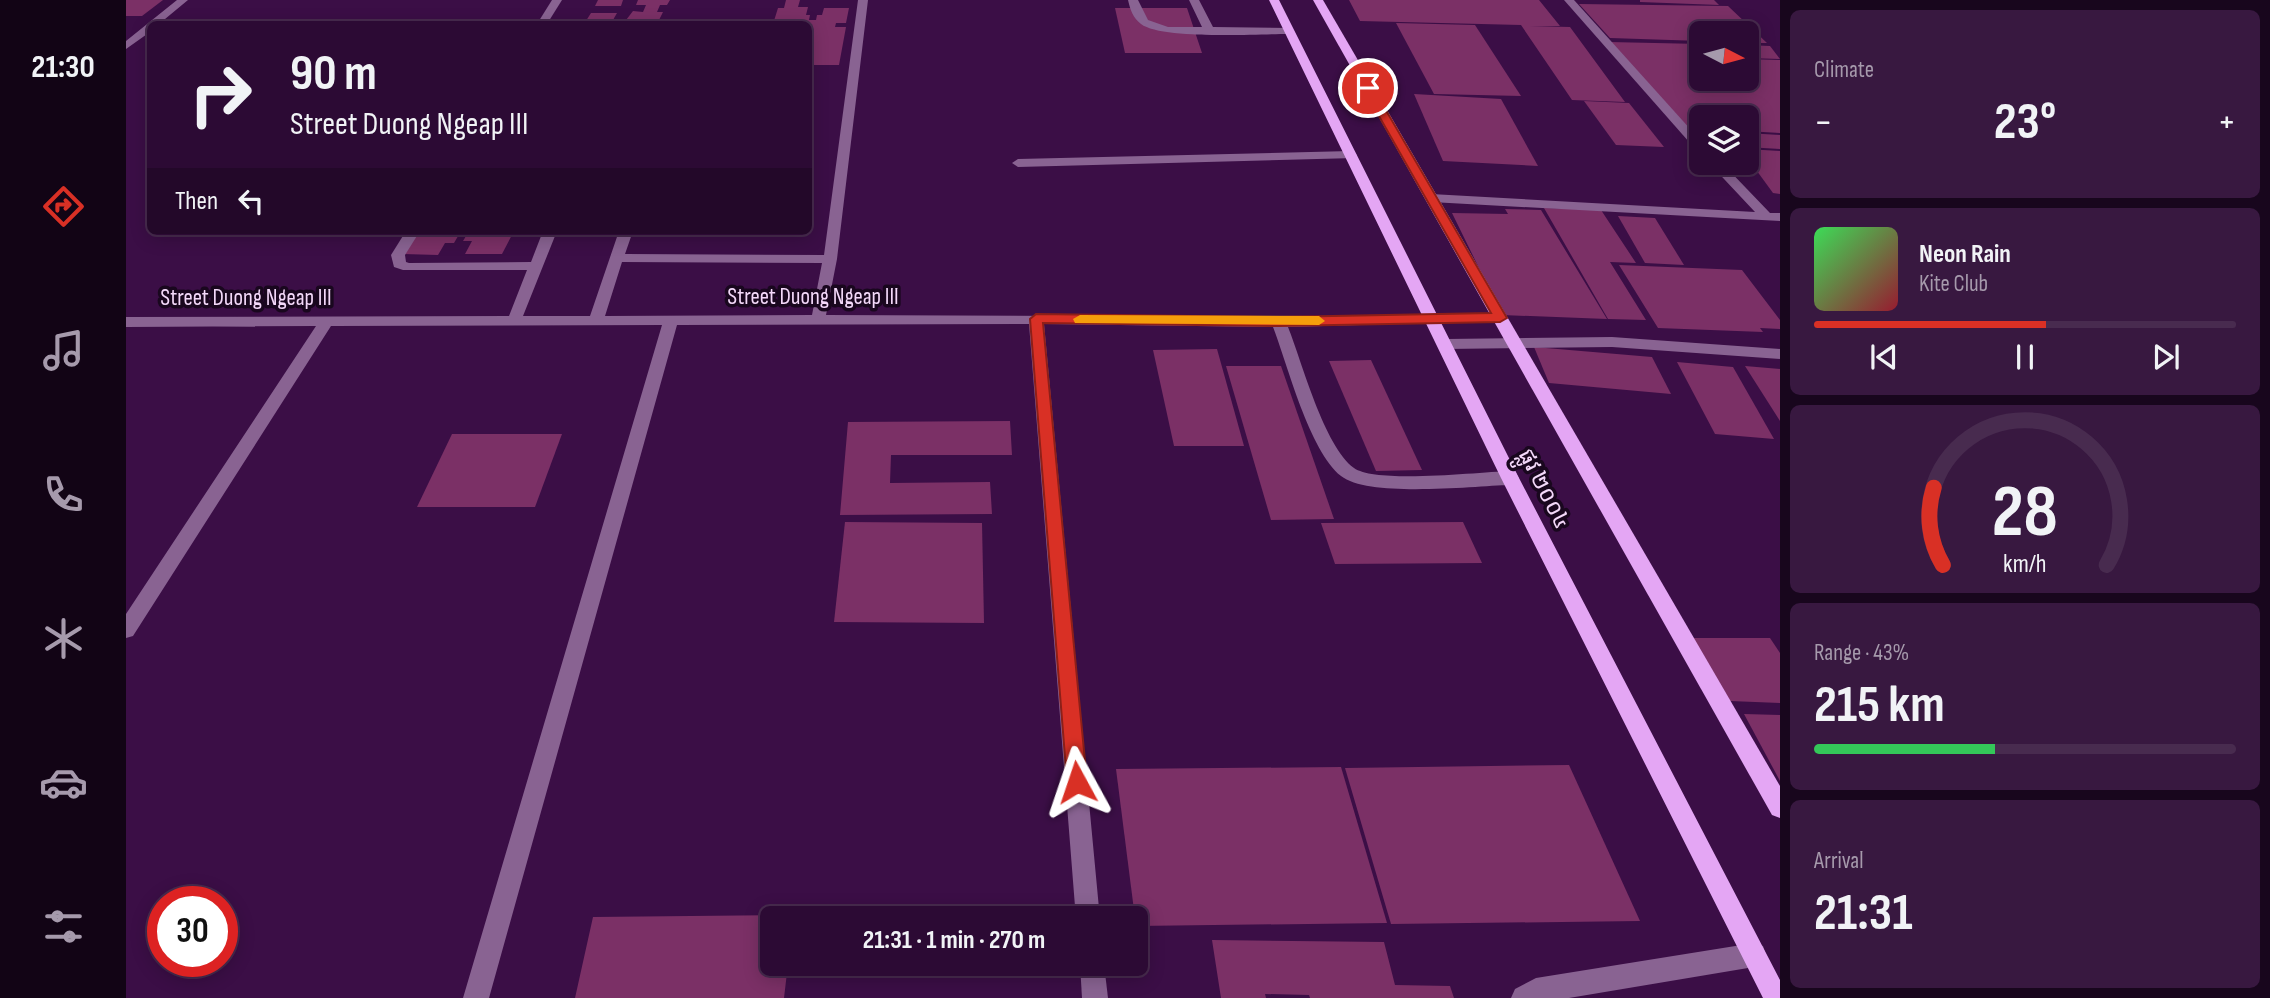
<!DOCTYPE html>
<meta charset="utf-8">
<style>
:root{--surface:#2c0a34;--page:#381840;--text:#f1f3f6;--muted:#a69aac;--line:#482b4f;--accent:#d93025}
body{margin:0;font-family:"Sofia Sans Condensed","Noto Sans Khmer",sans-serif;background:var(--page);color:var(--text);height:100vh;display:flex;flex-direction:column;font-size:26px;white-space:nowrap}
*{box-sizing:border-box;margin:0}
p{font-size:23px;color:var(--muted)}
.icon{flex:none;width:38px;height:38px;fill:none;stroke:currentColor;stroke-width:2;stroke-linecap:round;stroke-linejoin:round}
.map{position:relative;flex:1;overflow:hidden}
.side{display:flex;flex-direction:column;gap:10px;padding:10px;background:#18061d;width:490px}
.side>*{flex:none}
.guide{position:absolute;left:21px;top:21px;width:665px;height:214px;border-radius:10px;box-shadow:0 4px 18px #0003,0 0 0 2px var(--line);background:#2c0a34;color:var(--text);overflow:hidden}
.needle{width:46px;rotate:96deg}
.buttons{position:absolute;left:1563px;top:21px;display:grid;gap:14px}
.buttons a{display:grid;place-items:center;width:70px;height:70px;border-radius:10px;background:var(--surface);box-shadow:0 4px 18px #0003,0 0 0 2px var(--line);font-size:35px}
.speed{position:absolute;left:21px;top:886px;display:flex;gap:14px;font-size:35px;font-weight:700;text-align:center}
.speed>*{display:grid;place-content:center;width:91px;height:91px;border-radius:50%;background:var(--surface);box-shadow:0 4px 18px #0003,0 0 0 2px var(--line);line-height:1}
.speed .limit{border:10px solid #d22;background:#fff;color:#111}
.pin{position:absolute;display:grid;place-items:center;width:60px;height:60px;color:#fff;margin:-30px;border:4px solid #fff;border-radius:50%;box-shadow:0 2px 7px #0007}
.me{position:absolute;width:77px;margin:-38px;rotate:355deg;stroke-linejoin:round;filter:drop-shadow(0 0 5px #0008)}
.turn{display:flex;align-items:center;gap:24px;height:147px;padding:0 28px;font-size:32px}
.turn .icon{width:91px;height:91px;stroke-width:2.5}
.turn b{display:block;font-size:49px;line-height:60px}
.then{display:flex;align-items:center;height:66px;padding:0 28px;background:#0003;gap:14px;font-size:26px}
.big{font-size:52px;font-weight:700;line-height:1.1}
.side .card{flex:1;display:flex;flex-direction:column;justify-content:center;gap:10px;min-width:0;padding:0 24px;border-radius:10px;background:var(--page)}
.side .dial{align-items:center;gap:0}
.dial svg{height:182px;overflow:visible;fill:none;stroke:var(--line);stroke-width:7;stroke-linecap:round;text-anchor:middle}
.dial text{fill:var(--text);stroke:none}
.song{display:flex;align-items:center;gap:21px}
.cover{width:84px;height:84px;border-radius:10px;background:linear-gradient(135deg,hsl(130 70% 55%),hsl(350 70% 35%))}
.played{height:7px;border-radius:4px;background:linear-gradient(90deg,var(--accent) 55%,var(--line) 55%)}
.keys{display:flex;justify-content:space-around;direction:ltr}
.heat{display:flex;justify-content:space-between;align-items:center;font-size:38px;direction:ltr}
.charge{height:10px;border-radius:5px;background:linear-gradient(90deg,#34c759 43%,var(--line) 0)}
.trip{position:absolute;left:634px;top:906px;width:388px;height:70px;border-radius:10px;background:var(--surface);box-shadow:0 4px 18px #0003,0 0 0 2px var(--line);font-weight:700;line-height:70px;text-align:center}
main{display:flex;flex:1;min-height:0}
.dock{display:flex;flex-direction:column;width:126px;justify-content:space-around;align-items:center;background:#120415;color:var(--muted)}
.dock .icon{width:49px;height:49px}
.dock .selected{color:var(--accent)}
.dock b{font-size:32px;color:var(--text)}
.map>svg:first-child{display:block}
.building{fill:#7b3066}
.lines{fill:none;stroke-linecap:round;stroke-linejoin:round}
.minor{fill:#896392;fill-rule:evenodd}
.major{fill:#e4a6f4;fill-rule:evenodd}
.route{fill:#d93025;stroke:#8d1f18;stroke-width:2}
.slow{fill:#f59e0b}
.labels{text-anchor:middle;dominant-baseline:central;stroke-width:7;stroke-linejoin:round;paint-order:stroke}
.street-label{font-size:23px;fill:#f4d9fa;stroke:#19071e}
</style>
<main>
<nav class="dock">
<b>21:30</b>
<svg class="icon selected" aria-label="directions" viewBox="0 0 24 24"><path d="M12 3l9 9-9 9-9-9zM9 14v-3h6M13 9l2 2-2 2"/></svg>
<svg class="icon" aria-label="music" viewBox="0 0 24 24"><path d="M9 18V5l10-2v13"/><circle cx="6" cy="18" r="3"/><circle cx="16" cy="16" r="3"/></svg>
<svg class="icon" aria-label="phone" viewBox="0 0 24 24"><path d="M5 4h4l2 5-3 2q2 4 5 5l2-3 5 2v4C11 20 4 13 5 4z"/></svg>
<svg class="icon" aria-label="climate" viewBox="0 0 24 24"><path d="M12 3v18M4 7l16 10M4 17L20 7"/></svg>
<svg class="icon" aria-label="car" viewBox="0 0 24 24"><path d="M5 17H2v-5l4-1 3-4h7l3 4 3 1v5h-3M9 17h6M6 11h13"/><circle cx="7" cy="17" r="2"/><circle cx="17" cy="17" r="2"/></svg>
<svg class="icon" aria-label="filters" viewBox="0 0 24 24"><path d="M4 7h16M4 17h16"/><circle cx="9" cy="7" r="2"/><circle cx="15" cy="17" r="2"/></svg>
</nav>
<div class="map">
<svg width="1654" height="998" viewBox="0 0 1654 998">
<rect width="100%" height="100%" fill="#3b0e46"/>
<g class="building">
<polygon points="0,0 37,0 16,16 0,16"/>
<polygon points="472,0 497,0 495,6 469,6"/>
<polygon points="512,0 544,0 541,5 534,5 531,12 537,12 531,24 497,24 507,11 517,12 520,5 510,5"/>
<polygon points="660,0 674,0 672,7 682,7 680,15 684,15 683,20 690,20 691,15 696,15 698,8 723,8 720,23 710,23 709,27 720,27 713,65 685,65 687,58 682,58 682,24 647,24 652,8 658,8"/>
<polygon points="1223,0 1413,0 1434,26 1404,26 1444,27 1499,102 1446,100 1395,25 1234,21"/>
<polygon points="1514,0 1588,0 1593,5 1514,2"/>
<polygon points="1453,4 1602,6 1641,43 1620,43 1620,33 1575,33 1575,41 1484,38"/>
<polygon points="989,8 1061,8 1076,53 999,53"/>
<polygon points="465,13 491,13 487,20 492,20 490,24 458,24"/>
<polygon points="1270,23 1349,25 1395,96 1308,94"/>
<polygon points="1483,42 1575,44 1575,79 1620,79 1620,59 1654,60 1654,133 1620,131 1620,117 1575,117 1575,129 1559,128"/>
<polygon points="1620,45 1644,46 1654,59 1620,58"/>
<polygon points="1288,94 1375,99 1412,166 1317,161"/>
<polygon points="1458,101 1503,103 1538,147 1490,145"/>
<polygon points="1620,133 1654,135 1654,149 1620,147"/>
<polygon points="1620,149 1654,151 1654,194 1647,193 1620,156"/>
<polygon points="1418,208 1475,210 1510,263 1484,262 1520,320 1482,319"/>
<polygon points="1379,209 1415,210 1481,319 1376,315 1326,213 1382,214"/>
<polygon points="1492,216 1529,218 1558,265 1519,263"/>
<polygon points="291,231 335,231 328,243 319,243 312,255 277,254"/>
<polygon points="343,231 388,231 376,254 339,254 346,241 337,241"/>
<polygon points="536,231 572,231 571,235 534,235"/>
<polygon points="598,231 632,231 631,236 597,236"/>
<polygon points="1493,265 1616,270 1654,320 1654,329 1634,328 1637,332 1532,328"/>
<polygon points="1408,347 1526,357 1545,394 1423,383"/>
<polygon points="1091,349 1118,446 1048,446 1027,350"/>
<polygon points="1245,360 1296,470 1250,471 1203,361"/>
<polygon points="1551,362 1607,367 1648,439 1589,434"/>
<polygon points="1100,366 1155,366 1208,519 1145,520"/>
<polygon points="1619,366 1654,369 1654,421"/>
<polygon points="884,421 886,455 765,455 764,483 864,482 866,514 714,515 722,422"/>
<polygon points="326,434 436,434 409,507 291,507"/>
<polygon points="719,522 856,523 858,623 708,622"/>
<polygon points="1337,522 1356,563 1209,564 1195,523"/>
<polygon points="1565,638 1644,638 1654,653 1654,703 1604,701"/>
<polygon points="1618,714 1654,715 1654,781"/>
<polygon points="1443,765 1514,921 1265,924 1219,768"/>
<polygon points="1215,767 1261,923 1010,926 990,769"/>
<polygon points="667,915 666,919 646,919 646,964 662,964 658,998 449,998 467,917"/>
<polygon points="1086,940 1258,942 1269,985 1324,986 1328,998 1184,998 1183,995 1139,994 1140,998 1095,998"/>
</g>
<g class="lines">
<g class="minor">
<polygon points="51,0 62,0 33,24 24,24 24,32 0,49 0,41"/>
<polygon points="426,0 436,0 421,24 411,24"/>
<path d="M732 0H742L711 259 700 315 1153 317 1374 313 1381 318 1379 321 1162 327C1176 362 1198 446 1228 468 1250 484 1353 472 1384 471L1390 473 1393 478 1390 483 1384 485C1347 486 1243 498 1215 476 1183 450 1162 366 1147 327L918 324 974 919H950L903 324 551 325 363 998H337L536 325 205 326 7 636 0 638V614L190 326 0 327V317L383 316 401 270H277L268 267 265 255 280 231H294L279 255 280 262 283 263 405 262 417 231H431L397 316H464L493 231H507L499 254 698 255ZM496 262 696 263 686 315 479 316Z"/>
<path d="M1002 0H1012L1022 20 1042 27H1076L1063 0H1073L1087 27 1163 28 1168 31 1163 34C1133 34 1036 40 1015 24 1007 18 1004 9 1002 0Z"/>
<polygon points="1438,0 1448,0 1575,141 1575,152 1571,151"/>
<polygon points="1225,151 1231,155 1229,158 892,167 886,163 892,159"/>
<polygon points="1583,163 1596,163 1644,213 1654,213 1654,221 1305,202 1299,198 1305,194 1629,212"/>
<polygon points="1486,337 1654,349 1654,359 1486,347 1320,349 1312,344 1320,339"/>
<polygon points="1628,943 1637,946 1640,955 1637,964 1628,967 1443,998 1385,998 1389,989 1410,978"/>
<polygon points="954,964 978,964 982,998 956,998"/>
</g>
<g class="major">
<polygon points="1143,0 1153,0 1393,478 1654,980 1654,998 1637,998 1375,478"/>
<polygon points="1187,0 1197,0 1654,786 1654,818 1646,815"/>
</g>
</g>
<polygon class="route" points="1242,85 1247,88 1381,318 1374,322 1153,326 917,323 961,782 958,789 951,792 944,789 941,782 904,319 910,314 1153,317 1365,313 1237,88"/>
<polygon class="slow" points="954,315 1193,316 1199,321 1193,325 949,323 947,319"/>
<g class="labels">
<g class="street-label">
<text x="687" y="297">Street Duong Ngeap III</text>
<text x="120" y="298">Street Duong Ngeap III</text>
<text transform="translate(1418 489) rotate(63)">ផ្លូវ ២០០៤</text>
</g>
</g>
</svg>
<div class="buttons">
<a><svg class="needle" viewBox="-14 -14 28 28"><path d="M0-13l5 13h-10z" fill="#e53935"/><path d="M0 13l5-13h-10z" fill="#a69aac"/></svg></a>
<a><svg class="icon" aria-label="layers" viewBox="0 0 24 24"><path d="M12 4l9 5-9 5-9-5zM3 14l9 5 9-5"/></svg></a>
</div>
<div class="speed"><div class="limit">30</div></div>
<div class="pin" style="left:1242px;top:88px;background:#d93025"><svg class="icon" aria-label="arrive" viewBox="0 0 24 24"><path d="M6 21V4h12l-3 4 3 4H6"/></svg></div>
<svg class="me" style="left:951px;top:782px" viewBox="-20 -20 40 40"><path d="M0-17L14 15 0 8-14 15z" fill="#d93025" stroke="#fff" stroke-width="4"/></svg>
<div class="trip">21:31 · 1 min · 270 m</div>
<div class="guide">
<div class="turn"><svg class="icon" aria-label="right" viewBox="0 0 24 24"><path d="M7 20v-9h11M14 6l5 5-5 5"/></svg><div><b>90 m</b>Street Duong Ngeap III</div></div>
<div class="then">Then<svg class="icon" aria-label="left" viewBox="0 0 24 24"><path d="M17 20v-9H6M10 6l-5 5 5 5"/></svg></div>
</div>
</div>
<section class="side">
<div class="card"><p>Climate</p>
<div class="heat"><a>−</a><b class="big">23°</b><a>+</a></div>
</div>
<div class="card">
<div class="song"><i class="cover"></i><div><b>Neon Rain</b><p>Kite Club</p></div></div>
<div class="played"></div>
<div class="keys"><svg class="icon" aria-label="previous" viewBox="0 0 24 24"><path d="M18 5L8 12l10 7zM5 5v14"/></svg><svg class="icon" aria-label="pause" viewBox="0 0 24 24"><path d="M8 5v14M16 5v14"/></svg><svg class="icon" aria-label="next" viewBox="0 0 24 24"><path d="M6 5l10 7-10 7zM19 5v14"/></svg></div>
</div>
<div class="card dial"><svg viewBox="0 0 100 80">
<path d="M14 69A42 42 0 1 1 86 69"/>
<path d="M14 69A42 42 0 0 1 10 35" stroke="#d93025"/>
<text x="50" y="56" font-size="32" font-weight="700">28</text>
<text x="50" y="72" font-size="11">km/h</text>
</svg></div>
<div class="card"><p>Range · 43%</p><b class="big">215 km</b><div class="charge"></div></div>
<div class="card"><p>Arrival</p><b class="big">21:31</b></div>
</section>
</main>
